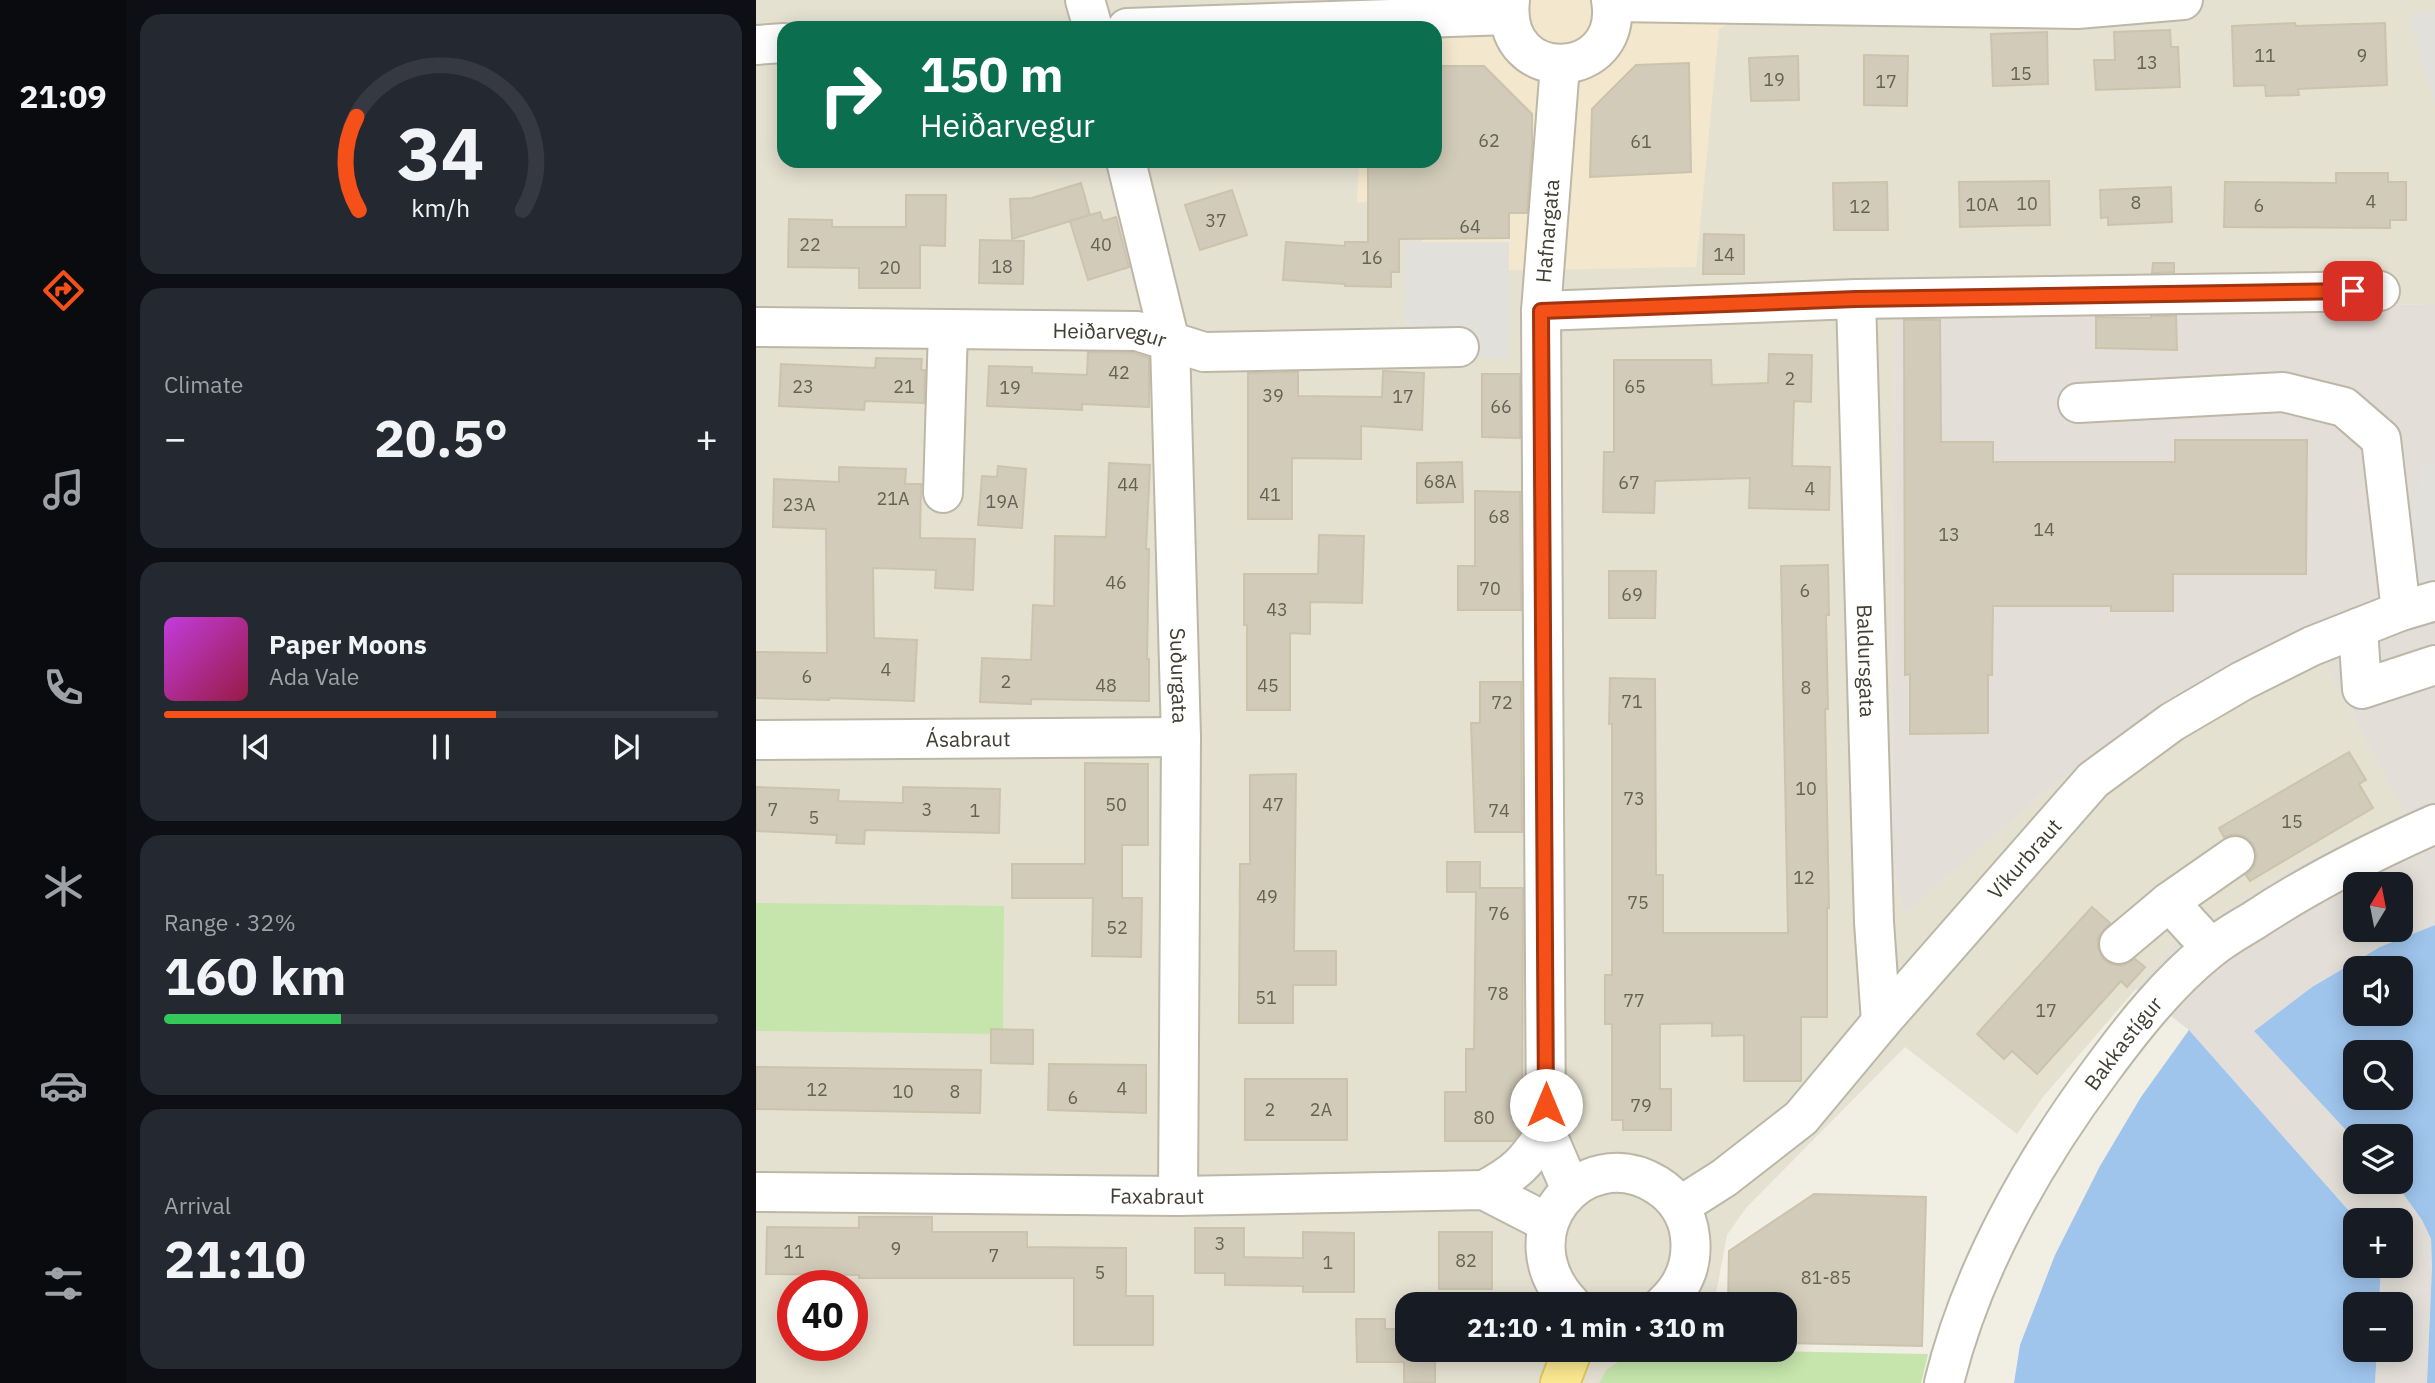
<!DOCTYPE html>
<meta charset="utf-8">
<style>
:root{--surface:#171b24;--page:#242831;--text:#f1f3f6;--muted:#9ea1a6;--line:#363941;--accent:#f45017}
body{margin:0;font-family:"IBM Plex Sans",sans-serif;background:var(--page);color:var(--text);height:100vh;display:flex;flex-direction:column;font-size:26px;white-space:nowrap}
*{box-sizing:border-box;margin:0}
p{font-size:23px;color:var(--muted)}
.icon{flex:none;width:38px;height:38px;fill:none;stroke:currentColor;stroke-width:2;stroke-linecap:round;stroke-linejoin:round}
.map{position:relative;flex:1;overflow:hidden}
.panel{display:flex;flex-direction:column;gap:14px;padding:14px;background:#0d0f14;width:630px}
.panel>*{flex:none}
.guide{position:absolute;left:21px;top:21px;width:665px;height:147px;border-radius:21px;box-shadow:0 4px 18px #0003;background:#0b6e4f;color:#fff;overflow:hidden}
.needle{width:46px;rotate:10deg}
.buttons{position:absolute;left:1587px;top:872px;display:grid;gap:14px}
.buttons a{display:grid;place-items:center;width:70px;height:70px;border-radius:14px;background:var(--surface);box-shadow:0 4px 18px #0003;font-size:35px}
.speed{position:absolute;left:21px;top:1270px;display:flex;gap:14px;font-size:35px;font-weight:700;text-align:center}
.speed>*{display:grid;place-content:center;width:91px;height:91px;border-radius:50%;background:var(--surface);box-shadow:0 4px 18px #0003;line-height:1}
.speed .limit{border:10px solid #d22;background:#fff;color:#111}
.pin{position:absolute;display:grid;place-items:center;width:60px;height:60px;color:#fff;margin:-30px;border-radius:14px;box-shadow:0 4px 10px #0006}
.me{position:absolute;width:77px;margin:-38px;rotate:0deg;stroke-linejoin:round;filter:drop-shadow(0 0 5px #0008)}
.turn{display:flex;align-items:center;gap:24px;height:147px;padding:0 28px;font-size:32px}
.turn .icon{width:91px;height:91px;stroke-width:2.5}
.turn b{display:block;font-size:49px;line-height:60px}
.big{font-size:52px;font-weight:800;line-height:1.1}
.panel .widget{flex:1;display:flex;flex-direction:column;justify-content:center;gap:10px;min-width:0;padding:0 24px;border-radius:21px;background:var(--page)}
.panel .dial{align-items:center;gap:0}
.dial svg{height:182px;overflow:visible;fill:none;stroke:var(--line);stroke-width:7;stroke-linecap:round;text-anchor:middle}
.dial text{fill:var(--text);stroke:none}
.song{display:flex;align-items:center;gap:21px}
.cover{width:84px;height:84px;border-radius:10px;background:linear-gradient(135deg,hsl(290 70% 55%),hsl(340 70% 35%))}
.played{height:7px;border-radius:4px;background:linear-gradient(90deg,var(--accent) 60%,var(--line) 60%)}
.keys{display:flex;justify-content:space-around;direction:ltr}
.heat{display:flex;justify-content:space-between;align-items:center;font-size:38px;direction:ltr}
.charge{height:10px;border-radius:5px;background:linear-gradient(90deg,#34c759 32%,var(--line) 0)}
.trip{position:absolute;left:639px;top:1292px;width:402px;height:70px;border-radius:21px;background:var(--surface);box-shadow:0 4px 18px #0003;font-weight:800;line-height:70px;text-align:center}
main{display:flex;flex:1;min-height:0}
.dock{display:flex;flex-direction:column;width:126px;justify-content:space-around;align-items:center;background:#090b0e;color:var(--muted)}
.dock .icon{width:49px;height:49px}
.dock .selected{color:var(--accent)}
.dock b{font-size:32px;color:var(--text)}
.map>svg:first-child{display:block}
.residential{fill:#e5e1d1;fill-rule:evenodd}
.commercial{fill:#f3e7cd}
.industrial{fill:#e3dfd8;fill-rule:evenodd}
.green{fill:#c5e5ac}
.parking{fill:#e1e0db}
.water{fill:#9fc5ed;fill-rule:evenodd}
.building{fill:#d2cbb9;stroke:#ccc3ac;stroke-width:2}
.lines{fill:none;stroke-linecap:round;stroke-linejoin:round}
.minor-casing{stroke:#bcb7a6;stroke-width:42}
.major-casing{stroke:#dfc762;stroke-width:42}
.minor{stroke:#fff;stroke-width:38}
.major{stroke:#fbe891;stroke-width:38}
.route-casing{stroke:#9f340f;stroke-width:18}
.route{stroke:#f45017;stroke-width:12}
.labels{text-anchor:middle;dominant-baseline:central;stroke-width:7;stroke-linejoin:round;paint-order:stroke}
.number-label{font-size:18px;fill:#666154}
.street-label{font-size:21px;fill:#423e33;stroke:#fff}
</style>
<main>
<nav class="dock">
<b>21:09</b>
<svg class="icon selected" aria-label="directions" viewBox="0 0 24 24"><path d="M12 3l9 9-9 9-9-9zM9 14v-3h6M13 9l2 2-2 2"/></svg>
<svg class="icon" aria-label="music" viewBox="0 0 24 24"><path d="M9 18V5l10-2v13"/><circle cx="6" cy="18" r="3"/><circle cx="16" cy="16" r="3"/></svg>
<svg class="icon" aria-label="phone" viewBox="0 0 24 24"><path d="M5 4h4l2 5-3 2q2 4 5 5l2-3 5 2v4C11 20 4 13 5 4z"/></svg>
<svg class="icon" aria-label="climate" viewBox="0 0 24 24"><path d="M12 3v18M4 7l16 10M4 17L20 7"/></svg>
<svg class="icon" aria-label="car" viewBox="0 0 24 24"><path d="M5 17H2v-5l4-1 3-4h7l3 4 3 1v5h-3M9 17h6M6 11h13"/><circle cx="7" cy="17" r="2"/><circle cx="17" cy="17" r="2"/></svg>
<svg class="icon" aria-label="filters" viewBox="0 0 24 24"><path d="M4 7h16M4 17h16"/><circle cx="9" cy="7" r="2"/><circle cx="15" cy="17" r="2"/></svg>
</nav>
<section class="panel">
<div class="widget dial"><svg viewBox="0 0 100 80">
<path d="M14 69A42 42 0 1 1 86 69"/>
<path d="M14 69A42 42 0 0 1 13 28" stroke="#f45017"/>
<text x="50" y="56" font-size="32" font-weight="700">34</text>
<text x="50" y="72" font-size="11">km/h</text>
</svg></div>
<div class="widget"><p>Climate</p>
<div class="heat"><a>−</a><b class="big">20.5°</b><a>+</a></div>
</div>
<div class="widget">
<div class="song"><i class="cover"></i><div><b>Paper Moons</b><p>Ada Vale</p></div></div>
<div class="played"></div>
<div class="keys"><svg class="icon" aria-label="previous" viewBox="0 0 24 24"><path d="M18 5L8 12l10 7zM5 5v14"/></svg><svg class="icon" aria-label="pause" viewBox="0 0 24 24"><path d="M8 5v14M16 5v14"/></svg><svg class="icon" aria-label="next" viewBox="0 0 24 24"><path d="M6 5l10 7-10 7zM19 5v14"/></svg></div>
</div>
<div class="widget"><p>Range · 32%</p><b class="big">160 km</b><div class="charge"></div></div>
<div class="widget"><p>Arrival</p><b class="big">21:10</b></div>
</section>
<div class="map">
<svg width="1679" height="1383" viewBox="0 0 1679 1383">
<rect width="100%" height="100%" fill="#f1eee3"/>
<path class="residential" d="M0 0H1679V304L1139 315 1136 869 1149 912 1290 791 1402 708 1552 626 1649 813 1537 868 1421 941 1287 1097 1261 1134 1149 1047 990 1208 971 1235 958 1304H651V1349H924L921 1353 871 1356 850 1370 843 1383H0ZM28 28H679V161H28ZM37 1286H96V1346H37Z"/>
<polygon class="commercial" points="612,0 1018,0 963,29 940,267 667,272 665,205 601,202 603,161 679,161 679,28 611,28"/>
<path class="industrial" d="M1679 304V925L1624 947 1556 987 1498 1031 1599 1140 1600 1181H1638L1666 1220 1675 1239 1676 1266 1671 1383H1619L1621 1349H1645V1304H1623L1625 1265H1645V1220H1601L1433 1030 1380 989 1421 941 1537 868 1648 813 1551 626 1402 708 1290 791 1149 913 1136 869 1139 314ZM1600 884H1645V929H1600Z"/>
<g class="green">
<polygon points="0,903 248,906 247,1034 0,1031"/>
<polygon points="960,1350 1172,1354 1165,1383 843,1383 850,1370 871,1356"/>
</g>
<g class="parking">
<polygon points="1679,11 1679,104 1653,15"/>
<polygon points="650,242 753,242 752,358 649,356"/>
<polygon points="1679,463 1679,589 1667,591 1649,557 1665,466"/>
</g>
<g class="water">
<path d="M1679 925V1383H1671L1676 1266 1675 1239 1666 1220 1638 1181H1645V1136H1600L1599 1140 1498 1031 1556 987 1624 947ZM1600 968H1645V1013H1600ZM1600 1052H1645V1097H1600Z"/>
<polygon points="1433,1030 1601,1220 1600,1220 1600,1265 1625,1265 1623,1304 1600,1304 1600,1349 1621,1349 1619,1383 1258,1383 1264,1345 1299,1255 1344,1166 1385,1097"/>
</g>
<g class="building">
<polygon points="1539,23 1540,26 1629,23 1631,85 1542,89 1543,95 1510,96 1509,85 1478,86 1476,26"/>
<polygon points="1414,30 1415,47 1422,47 1424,87 1340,90 1338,60 1359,60 1358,32"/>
<polygon points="1291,32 1292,84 1237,86 1235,34"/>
<polygon points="1108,55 1152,56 1151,106 1108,105"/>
<polygon points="1042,56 1043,100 995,101 993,58"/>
<polygon points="933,63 935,172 834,177 836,109 880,65"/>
<polygon points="679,66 728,66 776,114 776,146 771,213 753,213 753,238 643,239 643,272 635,272 635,287 589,286 589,284 527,280 530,242 589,246 589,242 612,242 612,161 679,161"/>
<polygon points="1580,173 1632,173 1632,182 1650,182 1650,220 1634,220 1634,228 1468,227 1469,182 1580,183"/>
<polygon points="1293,181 1294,225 1204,227 1203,182"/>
<polygon points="1131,182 1132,230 1078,230 1077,183"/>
<polygon points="325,183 334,215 256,239 254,199 276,198"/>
<polygon points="1415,187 1416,222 1352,225 1352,217 1345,218 1344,190"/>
<polygon points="476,190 491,235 444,250 429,205"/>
<polygon points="150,195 190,195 189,246 164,245 164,288 103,288 103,268 32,267 33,219 76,220 76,227 150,227"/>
<polygon points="344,212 347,221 360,217 373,267 332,280 314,221"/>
<polygon points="948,234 988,235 988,274 947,274"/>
<polygon points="224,240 268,241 267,284 223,283"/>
<polygon points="1397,263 1418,263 1418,272 1396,273"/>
<polygon points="1395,316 1420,316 1421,350 1340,348 1340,317 1395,318"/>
<polygon points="1148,320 1184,320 1185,442 1237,442 1237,462 1419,462 1419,440 1551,440 1550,574 1417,574 1417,611 1355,611 1355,606 1237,606 1236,675 1232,675 1232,733 1154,734 1154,674 1149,675"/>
<polygon points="332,352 378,353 393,358 393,407 326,404 326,410 231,406 233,366 276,367 276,373 331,375"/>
<polygon points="1013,354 1056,355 1055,402 1038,401 1036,466 1074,467 1073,510 993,508 994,478 899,481 898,513 847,512 848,452 858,452 858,360 955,360 956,385 1012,383"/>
<polygon points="120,358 166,359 165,370 169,370 168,403 109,401 108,410 23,406 25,364 119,368"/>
<polygon points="627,371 668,373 666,430 605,426 605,459 536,458 536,519 492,519 492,373 542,372 542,396 626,397"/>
<polygon points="726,374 764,374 764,438 726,437"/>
<polygon points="706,462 707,502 661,503 661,463"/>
<polygon points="353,463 394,465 390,549 393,549 391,659 393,659 393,701 275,699 275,704 224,702 226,658 275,660 277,605 298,606 299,536 350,537"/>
<polygon points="242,466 270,469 266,528 222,525 226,476 241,477"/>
<polygon points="83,467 150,469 149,484 165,484 164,538 219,539 217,590 179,588 180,570 117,568 118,638 161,640 158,701 73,698 73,700 0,698 0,652 71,653 70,529 17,527 18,479 83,482"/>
<polygon points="719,491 764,492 765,610 702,610 702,566 719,566"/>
<polygon points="563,535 608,536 606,603 554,602 554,634 534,633 534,710 491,710 491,625 488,625 488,574 562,574"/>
<polygon points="1072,565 1073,615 1070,615 1072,709 1069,709 1073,908 1071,908 1071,1017 1045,1017 1045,1081 988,1081 988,1035 956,1036 956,1023 904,1024 904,1089 915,1089 915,1130 867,1130 867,1120 856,1120 856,1024 849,1024 849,975 856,975 856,724 853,724 854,678 899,679 900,875 907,875 907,933 1032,933 1025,566"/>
<polygon points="853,571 900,571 899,618 853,618"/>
<polygon points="724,682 765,682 766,832 719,832 715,723 724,723"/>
<polygon points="1593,752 1610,780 1603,784 1617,808 1494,881 1490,875 1498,866 1501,855 1497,844 1488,836 1478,834 1468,837 1463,828"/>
<polygon points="329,763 392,764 392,845 366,845 366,898 386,898 385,957 336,956 337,898 256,898 256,864 329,864"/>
<polygon points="540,774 538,951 580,951 580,985 537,985 537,1023 483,1023 484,864 494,864 494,775"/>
<polygon points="0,787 83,790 82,801 147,803 147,787 244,789 243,833 109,830 108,844 80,843 81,835 0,831"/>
<polygon points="691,862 724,862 724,888 767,888 766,1128 757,1141 689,1141 689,1092 710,1092 710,1049 718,1049 719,965 720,892 691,892"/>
<polygon points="1336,907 1354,923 1342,937 1342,948 1347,959 1355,964 1366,966 1379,959 1389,967 1371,987 1365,981 1281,1074 1256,1051 1248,1059 1221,1034"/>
<polygon points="235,1029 277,1030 277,1064 235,1063"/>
<polygon points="293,1064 390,1065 390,1113 292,1110"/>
<polygon points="0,1067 225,1070 224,1113 0,1109"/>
<rect x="489" y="1079" width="102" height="61"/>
<polygon points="1058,1194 1170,1197 1166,1346 1029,1343 1029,1304 972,1304 973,1251"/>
<polygon points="103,1217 176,1217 176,1232 271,1232 271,1247 370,1248 370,1296 397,1296 397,1345 318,1345 318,1278 103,1278 103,1275 10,1274 11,1227 103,1228"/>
<polygon points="439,1228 488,1228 488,1257 547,1258 547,1232 598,1233 598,1292 547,1292 547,1286 469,1285 469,1273 439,1273"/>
<rect x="683" y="1232" width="53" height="57"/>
<polygon points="600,1319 629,1319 629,1329 651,1329 651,1349 679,1349 679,1383 648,1383 648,1362 601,1362"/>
</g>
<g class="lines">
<g class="minor-casing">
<g id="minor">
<polyline points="329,0 337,28"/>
<path d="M754 0C744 88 869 82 855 0"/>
<polyline points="856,2 1321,9 1427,0"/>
<polyline points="371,28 752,15"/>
<polyline points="0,45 28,43"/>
<polyline points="804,65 785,311 790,1132 815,1190"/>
<path id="s1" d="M370 161 414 342 425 737 422 1196"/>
<path id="s2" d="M1100 299 1118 922 1125 1022"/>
<polyline points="785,311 1100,299 1624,291"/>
<path id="s3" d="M0 327 381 331 448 352 703 347"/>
<polyline points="1322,403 1527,392 1588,407 1625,439 1645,611"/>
<polyline points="187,493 192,329"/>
<polyline points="1602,628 1606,689 1679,665"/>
<path id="s4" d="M0 740 425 737"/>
<polyline points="1413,902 1455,948"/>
<polyline points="1363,944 1413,902 1479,856"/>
<path d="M728 1190C760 1173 770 1163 790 1132"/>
<path id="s5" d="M0 1192 422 1196 728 1190 792 1223"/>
<path id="s6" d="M924 1206 968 1178 1045 1118 1125 1022 1337 780 1416 722 1486 681 1556 646 1645 611 1679 601"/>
<path d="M815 1304C748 1234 826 1139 901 1185 919 1196 932 1215 934 1237 937 1264 928 1286 908 1304"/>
<path id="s7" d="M1188 1383C1215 1271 1278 1160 1347 1068 1378 1026 1412 983 1453 950 1466 939 1482 930 1497 921 1554 883 1616 852 1679 824"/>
</g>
</g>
<g class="major-casing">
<polyline id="major" points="804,1383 817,1349"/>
</g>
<use href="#minor" class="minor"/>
<use href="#major" class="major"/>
</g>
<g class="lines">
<g class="route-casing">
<polyline id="route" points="790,1105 785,311 1100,299 1597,291"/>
</g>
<use href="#route" class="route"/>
</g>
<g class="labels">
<g class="number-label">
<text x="1509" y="55">11</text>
<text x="1606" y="55">9</text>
<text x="1391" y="62">13</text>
<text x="1265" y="73">15</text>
<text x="1018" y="79">19</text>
<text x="1130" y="81">17</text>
<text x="733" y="140">62</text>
<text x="885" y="141">61</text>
<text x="1615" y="201">4</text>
<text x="1380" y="202">8</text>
<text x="1271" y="203">10</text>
<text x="1226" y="204">10A</text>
<text x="1503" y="205">6</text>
<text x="1104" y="206">12</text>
<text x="460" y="220">37</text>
<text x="714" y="226">64</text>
<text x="54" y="244">22</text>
<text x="345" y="244">40</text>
<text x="968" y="254">14</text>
<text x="616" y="257">16</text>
<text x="246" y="266">18</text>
<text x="134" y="267">20</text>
<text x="363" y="372">42</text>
<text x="1034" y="378">2</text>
<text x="47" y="386">23</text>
<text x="148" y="386">21</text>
<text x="879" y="386">65</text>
<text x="254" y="387">19</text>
<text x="517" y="395">39</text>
<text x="647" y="396">17</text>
<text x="745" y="406">66</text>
<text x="684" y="481">68A</text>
<text x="873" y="482">67</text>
<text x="372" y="484">44</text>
<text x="1054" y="488">4</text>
<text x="514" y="494">41</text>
<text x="137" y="498">21A</text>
<text x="246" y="501">19A</text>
<text x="43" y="504">23A</text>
<text x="743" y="516">68</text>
<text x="1288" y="529">14</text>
<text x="1193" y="534">13</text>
<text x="360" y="582">46</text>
<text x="734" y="588">70</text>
<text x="1049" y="590">6</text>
<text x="876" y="594">69</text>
<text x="521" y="609">43</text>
<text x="130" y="669">4</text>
<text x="51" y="676">6</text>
<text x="250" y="681">2</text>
<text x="350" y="685">48</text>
<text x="512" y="685">45</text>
<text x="1050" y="687">8</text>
<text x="876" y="701">71</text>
<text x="746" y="702">72</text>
<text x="1050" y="788">10</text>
<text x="878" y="798">73</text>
<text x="360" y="804">50</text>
<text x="517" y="804">47</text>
<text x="17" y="809">7</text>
<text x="171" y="809">3</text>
<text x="219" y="810">1</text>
<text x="743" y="810">74</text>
<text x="58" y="817">5</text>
<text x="1536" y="821">15</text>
<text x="1048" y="877">12</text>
<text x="511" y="896">49</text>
<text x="882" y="902">75</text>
<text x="743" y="913">76</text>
<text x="361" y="927">52</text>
<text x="742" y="993">78</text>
<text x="510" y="997">51</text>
<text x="878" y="1000">77</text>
<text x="1290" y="1010">17</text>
<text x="366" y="1088">4</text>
<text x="61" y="1089">12</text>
<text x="147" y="1091">10</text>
<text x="199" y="1091">8</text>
<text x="317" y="1097">6</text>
<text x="885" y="1105">79</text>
<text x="514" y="1109">2</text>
<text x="565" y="1109">2A</text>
<text x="728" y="1117">80</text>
<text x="464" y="1243">3</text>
<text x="140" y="1248">9</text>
<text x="38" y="1251">11</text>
<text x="238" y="1255">7</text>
<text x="710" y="1260">82</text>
<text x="572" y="1262">1</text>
<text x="344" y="1272">5</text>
<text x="1070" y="1277">81-85</text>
</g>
<g class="street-label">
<text transform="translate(791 231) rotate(-85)">Hafnargata</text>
<text stroke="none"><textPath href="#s3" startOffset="354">Heiðarvegur</textPath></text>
<text stroke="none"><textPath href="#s2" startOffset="362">Baldursgata</textPath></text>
<text stroke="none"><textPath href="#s1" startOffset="520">Suðurgata</textPath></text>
<text stroke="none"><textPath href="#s4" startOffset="212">Ásabraut</textPath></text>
<text stroke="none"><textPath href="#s6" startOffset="492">Víkurbraut</textPath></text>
<text stroke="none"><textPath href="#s7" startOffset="387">Bakkastígur</textPath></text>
<text stroke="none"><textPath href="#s5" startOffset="401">Faxabraut</textPath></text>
</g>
</g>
</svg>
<div class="buttons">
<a><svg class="needle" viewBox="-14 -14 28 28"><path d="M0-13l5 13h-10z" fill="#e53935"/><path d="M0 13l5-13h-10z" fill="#9ea1a6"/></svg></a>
<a><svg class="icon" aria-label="sound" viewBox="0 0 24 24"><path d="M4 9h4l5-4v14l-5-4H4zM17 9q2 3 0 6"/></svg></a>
<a><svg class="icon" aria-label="search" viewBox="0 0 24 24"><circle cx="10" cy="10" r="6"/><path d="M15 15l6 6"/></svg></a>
<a><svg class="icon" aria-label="layers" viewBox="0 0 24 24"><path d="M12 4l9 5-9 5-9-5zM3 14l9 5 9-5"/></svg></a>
<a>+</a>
<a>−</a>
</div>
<div class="speed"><div class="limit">40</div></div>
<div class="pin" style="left:1597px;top:291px;background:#d93025"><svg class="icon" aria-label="arrive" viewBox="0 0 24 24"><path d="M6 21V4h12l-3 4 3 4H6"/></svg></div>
<svg class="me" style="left:790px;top:1105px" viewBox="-20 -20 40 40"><circle r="19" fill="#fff"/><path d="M0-13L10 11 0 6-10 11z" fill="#f45017"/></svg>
<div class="trip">21:10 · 1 min · 310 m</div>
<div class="guide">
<div class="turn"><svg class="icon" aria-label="right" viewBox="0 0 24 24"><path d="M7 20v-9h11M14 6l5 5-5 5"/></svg><div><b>150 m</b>Heiðarvegur</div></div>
</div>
</div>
</main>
